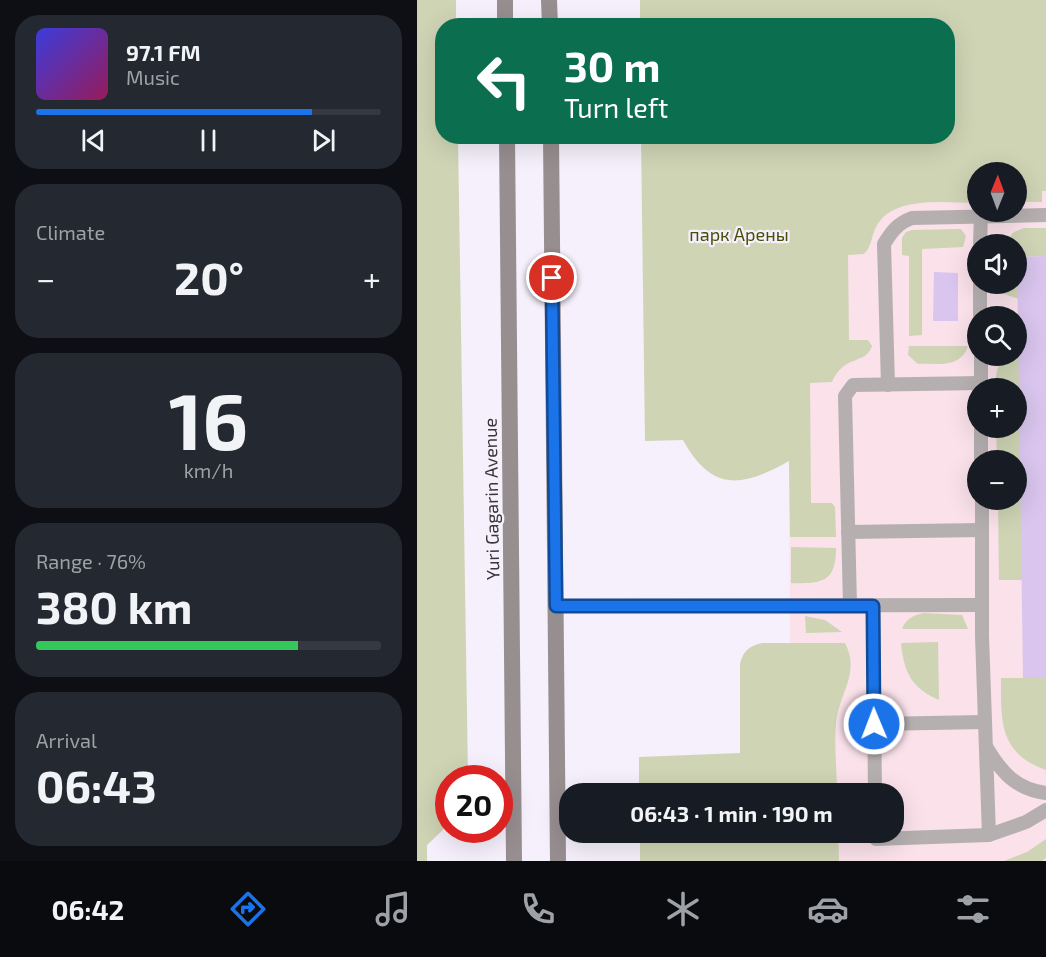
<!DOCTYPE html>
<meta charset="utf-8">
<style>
:root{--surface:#171b24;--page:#242831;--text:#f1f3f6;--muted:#9ea1a6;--line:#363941;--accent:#1a73e8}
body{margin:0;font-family:"Exo 2",sans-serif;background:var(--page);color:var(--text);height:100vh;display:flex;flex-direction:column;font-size:22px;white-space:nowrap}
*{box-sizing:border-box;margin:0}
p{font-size:20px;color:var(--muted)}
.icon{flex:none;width:33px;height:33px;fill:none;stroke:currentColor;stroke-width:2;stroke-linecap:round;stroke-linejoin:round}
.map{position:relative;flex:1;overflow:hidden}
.drawer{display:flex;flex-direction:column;gap:15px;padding:15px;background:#0d0f14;width:417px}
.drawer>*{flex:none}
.banner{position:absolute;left:18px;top:18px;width:520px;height:126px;border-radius:24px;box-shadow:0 6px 24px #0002;background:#0b6e4f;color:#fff;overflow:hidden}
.needle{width:39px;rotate:1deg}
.controls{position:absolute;left:550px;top:162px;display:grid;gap:12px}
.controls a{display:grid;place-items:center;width:60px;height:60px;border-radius:50%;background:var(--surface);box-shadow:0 6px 24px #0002;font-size:30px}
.speed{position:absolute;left:18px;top:765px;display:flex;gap:12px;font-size:30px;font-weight:700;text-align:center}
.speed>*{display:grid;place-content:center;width:78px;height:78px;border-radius:50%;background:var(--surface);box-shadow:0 6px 24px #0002;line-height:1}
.speed .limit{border:9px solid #d22;background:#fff;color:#111}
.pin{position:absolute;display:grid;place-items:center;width:51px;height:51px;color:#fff;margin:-26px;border:3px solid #fff;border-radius:50%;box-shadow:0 2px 6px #0007}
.me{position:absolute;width:66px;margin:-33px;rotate:359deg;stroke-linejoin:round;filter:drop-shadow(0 0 4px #0008)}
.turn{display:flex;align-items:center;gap:21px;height:126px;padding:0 30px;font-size:27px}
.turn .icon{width:78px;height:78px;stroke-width:2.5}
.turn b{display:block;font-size:42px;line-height:51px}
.big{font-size:45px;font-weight:700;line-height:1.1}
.drawer .card{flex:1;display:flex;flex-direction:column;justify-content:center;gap:9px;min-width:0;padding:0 21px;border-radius:24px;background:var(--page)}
.drawer .dial{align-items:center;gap:0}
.dial b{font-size:78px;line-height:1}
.song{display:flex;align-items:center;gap:18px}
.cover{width:72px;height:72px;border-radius:9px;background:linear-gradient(135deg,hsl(240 70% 55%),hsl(330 70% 35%))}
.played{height:6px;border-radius:3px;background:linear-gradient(90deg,var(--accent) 80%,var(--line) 80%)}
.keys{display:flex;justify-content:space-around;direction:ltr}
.heat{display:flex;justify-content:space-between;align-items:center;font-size:33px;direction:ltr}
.charge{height:9px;border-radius:4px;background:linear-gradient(90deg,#34c759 76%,var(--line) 0)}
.trip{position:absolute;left:142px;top:783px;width:345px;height:60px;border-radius:24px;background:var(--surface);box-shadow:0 6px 24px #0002;font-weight:700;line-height:60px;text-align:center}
.tab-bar{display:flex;height:96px;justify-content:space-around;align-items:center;background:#090b0e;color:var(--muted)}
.tab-bar .icon{width:42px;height:42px}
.tab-bar .current{color:var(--accent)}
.tab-bar b{font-size:27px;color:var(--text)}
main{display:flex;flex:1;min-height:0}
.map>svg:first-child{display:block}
.commercial{fill:#fae1ea;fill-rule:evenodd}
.green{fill:#ced4b4}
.building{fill:#d9c5ed}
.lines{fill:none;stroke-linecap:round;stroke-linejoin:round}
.service{stroke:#b5afb0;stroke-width:14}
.secondary{stroke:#978e90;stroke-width:16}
.route-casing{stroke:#114b97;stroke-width:15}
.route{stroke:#1a73e8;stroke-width:10}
.labels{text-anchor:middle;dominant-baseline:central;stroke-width:4.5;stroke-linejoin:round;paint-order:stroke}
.park-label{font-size:18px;fill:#474f06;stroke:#f5f0fb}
.street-label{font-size:18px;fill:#373539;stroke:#f5f0fb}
</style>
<main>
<section class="drawer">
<div class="card">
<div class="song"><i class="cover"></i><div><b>97.1 FM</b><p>Music</p></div></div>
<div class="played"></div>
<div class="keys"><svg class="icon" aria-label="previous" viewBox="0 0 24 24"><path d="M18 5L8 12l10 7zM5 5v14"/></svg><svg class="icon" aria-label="pause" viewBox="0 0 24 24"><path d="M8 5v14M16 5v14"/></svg><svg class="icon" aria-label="next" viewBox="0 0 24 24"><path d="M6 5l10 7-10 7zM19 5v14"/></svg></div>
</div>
<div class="card"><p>Climate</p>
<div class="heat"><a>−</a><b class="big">20°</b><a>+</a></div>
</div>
<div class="card dial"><b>16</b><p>km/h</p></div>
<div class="card"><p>Range · 76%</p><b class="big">380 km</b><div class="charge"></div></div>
<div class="card"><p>Arrival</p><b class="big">06:43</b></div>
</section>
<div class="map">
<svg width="629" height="861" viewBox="0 0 629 861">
<rect width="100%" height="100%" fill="#f5f0fb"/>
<path class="commercial" d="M629 169V861H375V833L477 832V794H374L372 461 434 170ZM561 172H600V212H561ZM561 244H600V284H561ZM561 316H600V356H561ZM561 388H600V428H561ZM561 460H600V500H561Z"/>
<g class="green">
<polygon points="0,0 39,0 39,25 26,26 26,136 41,137 51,778 32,778 31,825 10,845 10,861 0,861"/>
<path d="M223 0H629V191H625V202H600V172H561V203C532 203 482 196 463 221 454 231 456 246 447 254L431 255 432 340H451L455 346C449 365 427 354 415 382L393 383 394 503H415L418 507 419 537H373L372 461C326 487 295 493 266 440L228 441 224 137 531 136V26L223 25Z"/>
<polygon points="607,228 629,228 629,256 601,257 602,299 587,294 579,284 600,284 600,244 586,244 597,232"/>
<polygon points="544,229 549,236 546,247 505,249 505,335 492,336 492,256 485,255 485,238 489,232 495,230"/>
<path d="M602 342 605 580H582L581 500H600V460H580L579 428H600V388H579C578 377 580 364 588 356H600V344Z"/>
<path d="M492 346H551C543 369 521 363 501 364L491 355Z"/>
<path d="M374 547 419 548C419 582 405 584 374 583Z"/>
<path d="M506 613 545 615 551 629H485C489 619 495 616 506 613Z"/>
<polygon points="388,616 408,620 425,632 389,633"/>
<path d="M521 642 522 700C494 688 487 672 484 643Z"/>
<path d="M345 643H428C444 673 421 695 419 724 417 746 420 771 420 793H222V757L323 753V664C326 651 332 646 345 643Z"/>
<path d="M584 678H629V770C582 753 584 722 584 678Z"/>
<polygon points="223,833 421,833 422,861 223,861"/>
<polygon points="629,839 629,858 625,861 587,861 610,852"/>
</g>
<g class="building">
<polygon points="629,256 629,678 606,678 600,257"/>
<polygon points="517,272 541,273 541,321 516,321"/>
</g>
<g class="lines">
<g class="service">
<polyline points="563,244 564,216"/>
<polyline points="563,284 563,316"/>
<polyline points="564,356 564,388"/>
<path d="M471 385 467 244C475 231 481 223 495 218L629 215"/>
<polyline points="564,428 564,460"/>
<polyline points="565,500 565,636 572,835"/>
<polyline points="431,532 565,530"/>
<polyline points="139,606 565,605"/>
<polyline points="433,606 428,396 436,385 564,383"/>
<polyline points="456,606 458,794"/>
<polyline points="457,724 568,722"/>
<path d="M570 748C585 773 599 789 629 793"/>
<polyline points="459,832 459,839 572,835 609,822 629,810"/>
</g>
<g class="secondary">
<polyline points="88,0 88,26"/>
<polyline points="132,0 133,26"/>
<polyline points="90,136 97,861"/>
<polyline points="134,136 141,861"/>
</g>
</g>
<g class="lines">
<g class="route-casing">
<polyline id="route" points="135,278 139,606 456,606 457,724"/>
</g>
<use href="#route" class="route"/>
</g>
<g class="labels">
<g class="park-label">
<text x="322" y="234">парк Арены</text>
</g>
<g class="street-label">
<text transform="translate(74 499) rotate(-91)">Yuri Gagarin Avenue</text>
</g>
</g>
</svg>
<div class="controls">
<a><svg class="needle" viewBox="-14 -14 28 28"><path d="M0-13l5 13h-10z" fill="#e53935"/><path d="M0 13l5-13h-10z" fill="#9ea1a6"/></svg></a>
<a><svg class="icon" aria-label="sound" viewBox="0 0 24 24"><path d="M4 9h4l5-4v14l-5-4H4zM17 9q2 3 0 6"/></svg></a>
<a><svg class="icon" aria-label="search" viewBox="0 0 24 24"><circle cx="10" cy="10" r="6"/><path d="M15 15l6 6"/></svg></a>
<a>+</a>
<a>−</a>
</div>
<div class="speed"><div class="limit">20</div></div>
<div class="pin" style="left:135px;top:278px;background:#d93025"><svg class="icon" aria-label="arrive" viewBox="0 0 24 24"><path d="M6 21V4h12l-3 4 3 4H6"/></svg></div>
<svg class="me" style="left:457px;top:724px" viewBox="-20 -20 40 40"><circle r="17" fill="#1a73e8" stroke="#fff" stroke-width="3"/><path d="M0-11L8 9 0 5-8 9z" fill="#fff"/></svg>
<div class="trip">06:43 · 1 min · 190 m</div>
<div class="banner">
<div class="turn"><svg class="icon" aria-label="left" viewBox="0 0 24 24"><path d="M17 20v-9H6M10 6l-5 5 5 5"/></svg><div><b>30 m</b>Turn left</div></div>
</div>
</div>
</main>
<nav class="tab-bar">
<b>06:42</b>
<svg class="icon current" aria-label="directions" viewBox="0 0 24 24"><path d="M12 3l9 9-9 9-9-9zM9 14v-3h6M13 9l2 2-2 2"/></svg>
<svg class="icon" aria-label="music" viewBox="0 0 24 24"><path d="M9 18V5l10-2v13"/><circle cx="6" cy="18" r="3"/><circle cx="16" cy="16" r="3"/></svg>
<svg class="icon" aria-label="phone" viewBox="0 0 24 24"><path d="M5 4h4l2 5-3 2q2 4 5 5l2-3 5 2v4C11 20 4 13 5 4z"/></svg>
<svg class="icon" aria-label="climate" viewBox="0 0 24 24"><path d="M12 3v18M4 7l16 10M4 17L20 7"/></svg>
<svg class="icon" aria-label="car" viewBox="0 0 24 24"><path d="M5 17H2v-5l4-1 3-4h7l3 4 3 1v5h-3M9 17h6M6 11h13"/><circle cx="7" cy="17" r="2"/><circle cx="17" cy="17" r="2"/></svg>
<svg class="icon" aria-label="filters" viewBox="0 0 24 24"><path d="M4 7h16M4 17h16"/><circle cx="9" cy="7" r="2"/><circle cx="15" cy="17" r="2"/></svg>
</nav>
